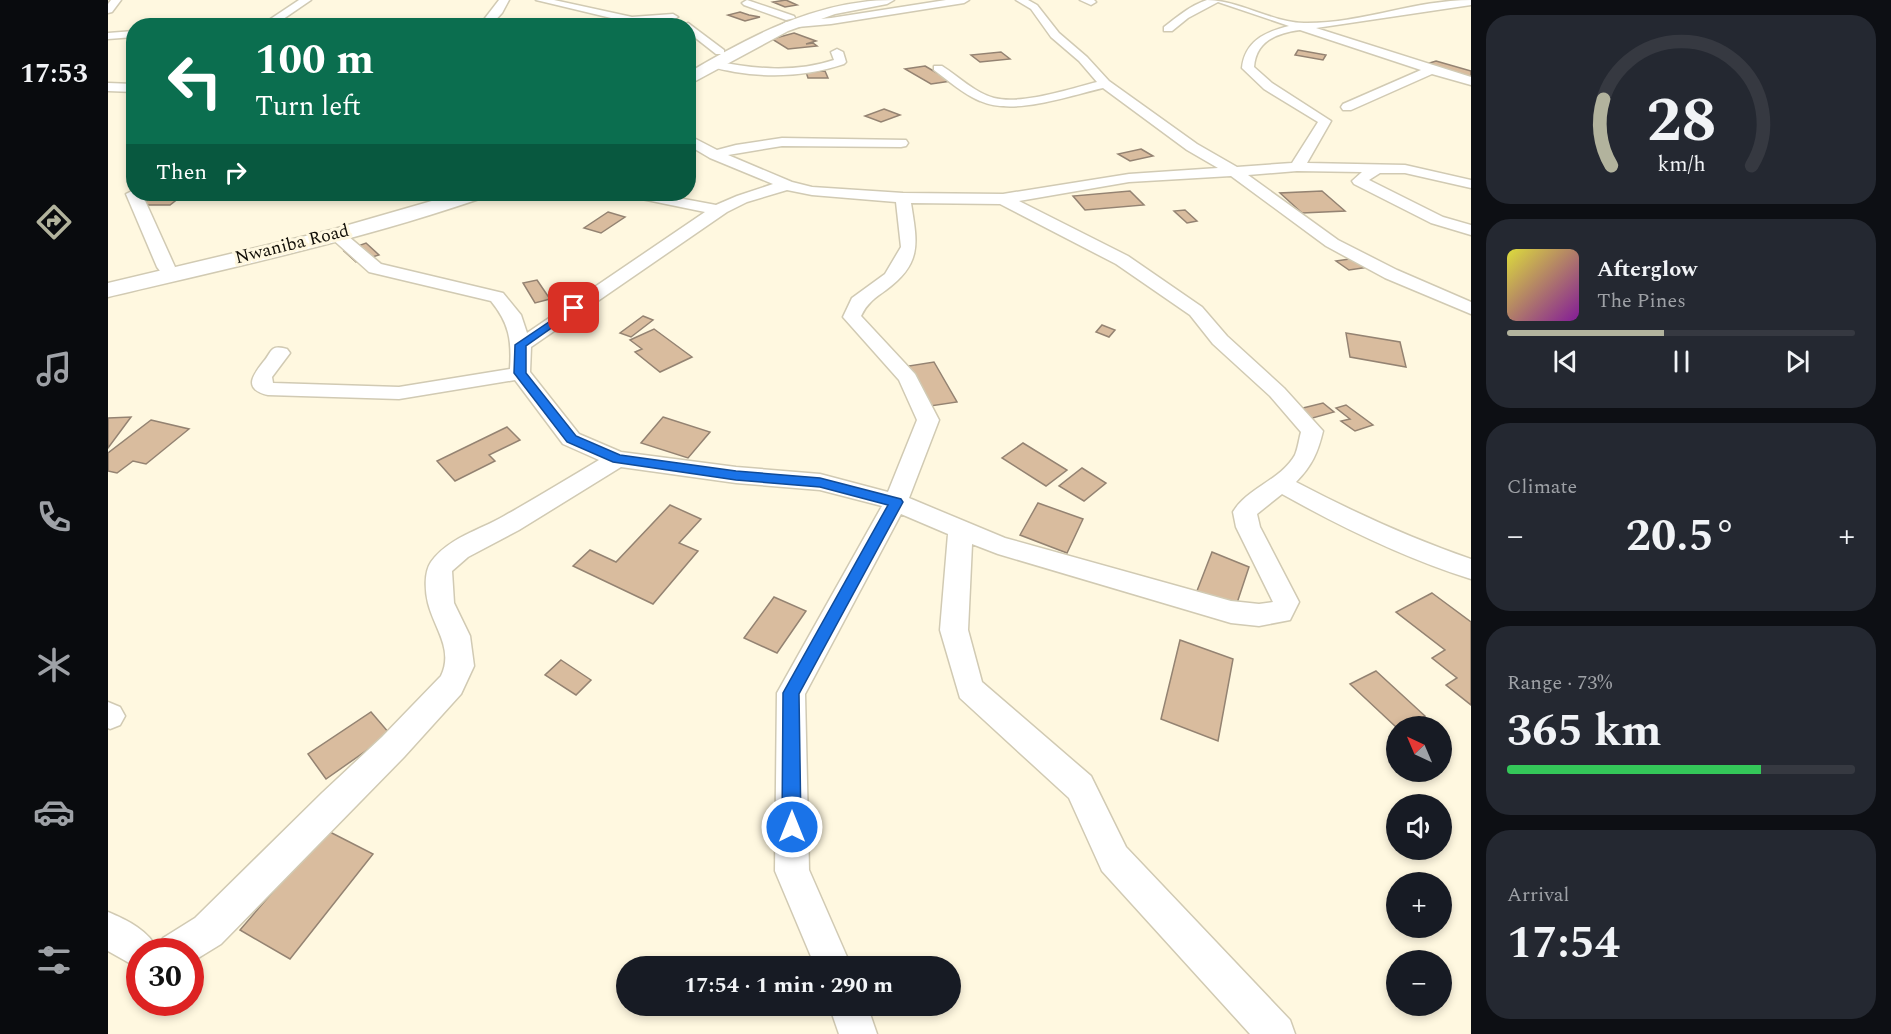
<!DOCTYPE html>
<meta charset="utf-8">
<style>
:root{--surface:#171b24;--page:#242831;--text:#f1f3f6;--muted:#9ea1a6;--line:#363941;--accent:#b2b39d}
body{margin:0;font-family:Spectral,serif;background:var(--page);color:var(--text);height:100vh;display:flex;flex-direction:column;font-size:22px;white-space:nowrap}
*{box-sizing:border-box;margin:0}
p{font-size:20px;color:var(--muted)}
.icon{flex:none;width:33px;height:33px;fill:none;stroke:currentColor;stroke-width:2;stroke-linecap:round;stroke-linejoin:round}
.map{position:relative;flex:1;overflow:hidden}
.side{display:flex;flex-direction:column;gap:15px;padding:15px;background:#0d0f14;width:420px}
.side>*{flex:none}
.guide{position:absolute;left:18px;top:18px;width:570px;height:183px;border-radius:24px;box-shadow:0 3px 9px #0003;background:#0b6e4f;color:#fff;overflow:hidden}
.needle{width:39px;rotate:316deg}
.buttons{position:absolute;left:1278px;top:716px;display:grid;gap:12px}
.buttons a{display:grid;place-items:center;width:66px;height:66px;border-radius:50%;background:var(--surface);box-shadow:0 3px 9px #0003;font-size:30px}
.speed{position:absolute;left:18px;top:938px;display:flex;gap:12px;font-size:30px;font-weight:700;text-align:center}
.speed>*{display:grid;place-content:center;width:78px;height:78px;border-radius:50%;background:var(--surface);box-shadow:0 3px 9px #0003;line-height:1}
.speed .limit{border:9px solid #d22;background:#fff;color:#111}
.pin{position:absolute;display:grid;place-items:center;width:51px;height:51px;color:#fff;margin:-26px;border-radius:12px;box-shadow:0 3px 9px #0006}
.me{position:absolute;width:66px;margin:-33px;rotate:0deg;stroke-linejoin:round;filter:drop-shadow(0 0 4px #0008)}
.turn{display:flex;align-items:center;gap:21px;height:126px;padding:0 30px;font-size:27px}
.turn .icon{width:78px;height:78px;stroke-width:2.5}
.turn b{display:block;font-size:42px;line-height:51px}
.then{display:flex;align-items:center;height:57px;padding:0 30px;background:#0003;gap:12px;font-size:22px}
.big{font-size:45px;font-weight:700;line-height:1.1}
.side .tile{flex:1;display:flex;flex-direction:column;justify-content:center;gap:9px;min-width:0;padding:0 21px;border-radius:24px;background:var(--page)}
.side .dial{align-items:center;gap:0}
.dial svg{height:156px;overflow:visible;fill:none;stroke:var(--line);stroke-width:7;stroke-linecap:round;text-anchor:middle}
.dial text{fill:var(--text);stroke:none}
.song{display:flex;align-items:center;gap:18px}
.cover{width:72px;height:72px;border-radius:9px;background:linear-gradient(135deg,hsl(60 70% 55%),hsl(290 70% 35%))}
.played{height:6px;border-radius:3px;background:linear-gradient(90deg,var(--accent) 45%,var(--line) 45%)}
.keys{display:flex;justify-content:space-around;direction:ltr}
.heat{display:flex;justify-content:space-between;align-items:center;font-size:33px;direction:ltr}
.charge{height:9px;border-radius:4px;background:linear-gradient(90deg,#34c759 73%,var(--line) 0)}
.trip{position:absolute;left:508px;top:956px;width:345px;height:60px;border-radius:30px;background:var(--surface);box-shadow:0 3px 9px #0003;font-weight:700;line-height:60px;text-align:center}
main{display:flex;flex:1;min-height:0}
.menu{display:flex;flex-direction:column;width:108px;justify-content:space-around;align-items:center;background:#090b0e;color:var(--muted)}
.menu .icon{width:42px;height:42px}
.menu .on{color:var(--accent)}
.menu b{font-size:27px;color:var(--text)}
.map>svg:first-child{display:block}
.building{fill:#d9bc9e;stroke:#948372;stroke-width:1.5}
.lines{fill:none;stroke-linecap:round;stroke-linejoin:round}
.minor-casing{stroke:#d1cab3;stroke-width:3}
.secondary-casing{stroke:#d1cab3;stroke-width:3}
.minor{fill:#fff;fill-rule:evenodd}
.secondary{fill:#fff;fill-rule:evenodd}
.route{fill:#1a73e8;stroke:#114b97;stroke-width:1.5}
.labels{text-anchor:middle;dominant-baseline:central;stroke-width:6;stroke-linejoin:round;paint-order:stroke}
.far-street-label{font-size:18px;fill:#100d06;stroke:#fff8e0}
</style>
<main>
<nav class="menu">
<b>17:53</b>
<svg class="icon on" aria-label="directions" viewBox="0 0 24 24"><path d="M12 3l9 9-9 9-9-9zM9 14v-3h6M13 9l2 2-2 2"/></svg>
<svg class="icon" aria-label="music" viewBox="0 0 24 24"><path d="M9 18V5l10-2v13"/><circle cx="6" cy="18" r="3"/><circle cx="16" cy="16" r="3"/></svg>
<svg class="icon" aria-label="phone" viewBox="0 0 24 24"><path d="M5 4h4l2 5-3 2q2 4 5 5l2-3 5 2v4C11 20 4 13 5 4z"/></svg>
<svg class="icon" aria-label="climate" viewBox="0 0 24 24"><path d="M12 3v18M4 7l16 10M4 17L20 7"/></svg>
<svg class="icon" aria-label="car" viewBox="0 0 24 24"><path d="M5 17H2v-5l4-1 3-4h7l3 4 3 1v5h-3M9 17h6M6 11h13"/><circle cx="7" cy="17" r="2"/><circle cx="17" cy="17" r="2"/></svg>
<svg class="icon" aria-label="filters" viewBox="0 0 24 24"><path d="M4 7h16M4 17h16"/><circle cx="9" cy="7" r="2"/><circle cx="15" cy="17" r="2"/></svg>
</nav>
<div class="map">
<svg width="1363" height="1034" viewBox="0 0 1363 1034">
<rect width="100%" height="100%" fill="#fff8e0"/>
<g class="building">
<polygon points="678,0 689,5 677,7 665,2"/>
<polygon points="632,12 641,15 652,17 637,21 620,15"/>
<polygon points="686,33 708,41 698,44 705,43 709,46 680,49 664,39"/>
<polygon points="1190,50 1218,55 1215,60 1187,55"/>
<polygon points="893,52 902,59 872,62 863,55"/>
<polygon points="1328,61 1363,71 1363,79 1315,65"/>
<polygon points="817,66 843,81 823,84 797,69"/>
<polygon points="717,71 720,78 700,78 698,72"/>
<polygon points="776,109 792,115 773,122 757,116"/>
<polygon points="1033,149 1045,156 1022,161 1010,154"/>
<polygon points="1022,191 1036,205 977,210 965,196"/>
<polygon points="1214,191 1237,211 1194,213 1172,193"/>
<polygon points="48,194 76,194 62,205 33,205"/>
<polygon points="1077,210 1089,221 1079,223 1066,211"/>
<polygon points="500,212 517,217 493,233 476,228"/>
<polygon points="258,243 271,255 248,262 236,251"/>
<polygon points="1255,257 1268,266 1241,270 1228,261"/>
<polygon points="429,280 442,299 427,303 415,283"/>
<polygon points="535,316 545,320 523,337 512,333"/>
<polygon points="994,325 1007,330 1001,337 988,332"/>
<polygon points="546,329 584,357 552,372 527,352 534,349 522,340"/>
<polygon points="1238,333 1292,342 1298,367 1242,357"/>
<polygon points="826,362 849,402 809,408 788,368"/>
<polygon points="1215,403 1226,412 1194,421 1183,411"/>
<polygon points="1238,405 1265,425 1247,431 1233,421 1242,419 1228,408"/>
<polygon points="23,417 0,448 0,418"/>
<polygon points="555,417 602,432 580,458 533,443"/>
<polygon points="43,420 81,429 38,464 25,461 9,473 0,471 0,453"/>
<polygon points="399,427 412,440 381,455 387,461 347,481 329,461"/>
<polygon points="915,443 959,470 938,486 894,458"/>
<polygon points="974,468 998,483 976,501 951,486"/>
<polygon points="930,503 975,519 959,553 912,535"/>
<polygon points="562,505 593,519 571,543 590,551 545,604 465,566 482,550 508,562"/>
<polygon points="1104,552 1141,567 1126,612 1087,596"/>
<polygon points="1324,593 1363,622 1363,705 1338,685 1349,678 1324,658 1337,650 1288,612"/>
<polygon points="666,597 698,611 669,653 636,638"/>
<polygon points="1072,640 1125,659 1110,741 1053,719"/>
<polygon points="453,660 483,680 468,695 437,675"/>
<polygon points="1268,671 1317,716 1299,726 1288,727 1242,684"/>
<polygon points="263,712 282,734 218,779 200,754"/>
<polygon points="218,830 265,854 182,959 132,930"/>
</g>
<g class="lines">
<g class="minor-casing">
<g id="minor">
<polygon points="3,0 13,0 4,12 0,13 0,4"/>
<polygon points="191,0 203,0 165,26 152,26"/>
<polygon points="391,0 401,0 394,13 382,26 371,26"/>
<polygon points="428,0 446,0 524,17 565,14 570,17 565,20 524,23"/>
<polygon points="639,0 686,16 687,18 678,20 636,5 634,3"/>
<polygon points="838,0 861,0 856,3 723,24 678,28 673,25 678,22 723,18"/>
<path d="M908 0H920L929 5 951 33 979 57 1001 81 1089 144 1129 167 1184 163 1210 122 1156 89 1134 68C1137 41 1157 32 1181 26L1110 2 1080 18 1064 31H1056V27C1069 17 1083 5 1099 0 1130 0 1166 23 1196 23 1252 24 1307 0 1363 0V5L1208 28 1363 77V85L1324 74 1243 110H1235L1233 107 1235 104 1313 70 1192 30C1169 33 1148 41 1146 67L1164 83 1223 121 1199 163 1297 165 1363 180V188L1297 173H1272L1261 180 1335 217 1363 225V235L1323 223 1246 184 1244 181 1254 172 1189 171 1140 175 1230 240 1289 270 1363 302V314L1277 278 1218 246 1123 176 1021 182 911 201 1020 256 1094 307 1119 336 1176 388 1215 431C1210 452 1204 466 1188 482 1245 512 1302 538 1363 559V579C1296 558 1235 528 1174 494L1149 514 1152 527 1191 602 1182 620 1151 626 1123 623 890 554 864 544 860 630 874 682 983 776 1018 847 1182 1020 1187 1034H1142L994 871 961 798 852 698 832 630 840 534 793 514 697 694 701 870 743 966H707L667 871 669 693 774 506 712 490 628 483 513 467 411 530 360 557 344 571 346 603 362 636 366 666 353 694 296 757 113 944 82 963V951H32V969L0 951V912C19 920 42 931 50 951L55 938 87 918 214 793 274 737 333 676C346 649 326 628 320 603 317 591 316 572 323 562 340 538 372 530 396 516 428 498 459 479 491 460L455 444 407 380 291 399 160 395C134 389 145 375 156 361 159 358 162 351 165 349 169 346 175 348 179 349L182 353 164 377 165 383 291 387 402 369C404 340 401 323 383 301L261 272 222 237 220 234 222 231H234L273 264 395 293 413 315 419 333 597 212 524 197 522 194H549L608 205 629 196 665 184 602 158 580 145V135L609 150 628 145 674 138 798 140 800 143 798 146 793 147 674 146 620 155 684 182 704 187 795 193 895 194 1021 174 1110 168 1079 150 995 88C960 96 906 116 872 101 855 94 841 81 826 70V66H834C850 76 867 93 886 98 914 105 961 89 989 82L971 61 943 37 923 9ZM679 190 704 195 788 202 793 247 777 274 744 298 735 317 791 380 809 420 780 492 712 474 628 467 513 452 471 434 422 372 423 347 619 212 639 202ZM803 203 892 204 1008 264 1082 315 1105 344 1162 396 1193 432C1191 439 1190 448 1187 455 1173 480 1139 488 1125 512L1128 527 1165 602 1151 604 1123 601 897 538 801 498 831 420 807 374 753 316C759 303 767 298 778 290 815 263 809 242 803 203Z"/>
<polygon points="972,0 986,0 988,2 983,5"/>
<polygon points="580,23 616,50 616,54 608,54 580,32 580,26 575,26"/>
<polygon points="26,31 26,37 0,39 0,33"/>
<path d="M729 49 735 52 738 62 736 64C700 76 664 78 627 72 618 70 607 69 600 64L606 61C646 69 687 73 726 60L723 52Z"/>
<polygon points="0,83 26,84 26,92 0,91"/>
<polygon points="26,190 26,194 34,194 67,267 64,271 52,271 49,267 18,194"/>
<polygon points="0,702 12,707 17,716 12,725 2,729 0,728"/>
<polygon points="721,1005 759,1005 769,1034 731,1034"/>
</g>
</g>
<g class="secondary-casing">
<g id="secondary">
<path d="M786 0 779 4 727 14 680 31 580 85V73C644 35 710 0 786 0Z"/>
<path d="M348 194H377L374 198C252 240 126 267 0 297V283L223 230Z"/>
</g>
</g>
<use href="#minor" class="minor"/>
<use href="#secondary" class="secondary"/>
</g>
<polygon class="route" points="466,305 469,306 469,310 418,346 418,373 468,436 512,455 628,471 712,478 793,499 795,502 691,694 693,827 690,833 684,836 677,833 674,827 675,693 780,505 712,487 628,480 505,462 459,442 406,373 407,345"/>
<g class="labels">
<g class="far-street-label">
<text transform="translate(184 244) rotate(-14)">Nwaniba Road</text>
</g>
</g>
</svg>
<div class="buttons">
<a><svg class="needle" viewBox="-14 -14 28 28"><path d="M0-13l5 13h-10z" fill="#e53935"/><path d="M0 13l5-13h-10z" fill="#9ea1a6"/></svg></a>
<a><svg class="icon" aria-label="sound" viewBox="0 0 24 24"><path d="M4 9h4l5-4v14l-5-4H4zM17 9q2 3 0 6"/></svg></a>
<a>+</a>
<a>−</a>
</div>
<div class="speed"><div class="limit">30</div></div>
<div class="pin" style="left:466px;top:308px;background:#d93025"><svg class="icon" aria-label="arrive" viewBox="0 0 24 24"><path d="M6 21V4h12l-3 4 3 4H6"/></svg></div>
<svg class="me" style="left:684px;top:827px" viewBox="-20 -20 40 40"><circle r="17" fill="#1a73e8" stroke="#fff" stroke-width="3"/><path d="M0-11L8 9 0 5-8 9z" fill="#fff"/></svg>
<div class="trip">17:54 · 1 min · 290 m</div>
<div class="guide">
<div class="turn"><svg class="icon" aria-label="left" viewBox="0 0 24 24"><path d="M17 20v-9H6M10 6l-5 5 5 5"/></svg><div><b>100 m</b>Turn left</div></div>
<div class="then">Then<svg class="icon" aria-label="right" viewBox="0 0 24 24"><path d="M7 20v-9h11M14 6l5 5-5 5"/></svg></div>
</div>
</div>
<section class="side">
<div class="tile dial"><svg viewBox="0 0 100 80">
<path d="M14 69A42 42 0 1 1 86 69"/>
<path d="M14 69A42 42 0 0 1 10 35" stroke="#b2b39d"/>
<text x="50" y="56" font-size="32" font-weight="700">28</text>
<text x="50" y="72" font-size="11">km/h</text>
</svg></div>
<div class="tile">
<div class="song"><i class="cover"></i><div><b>Afterglow</b><p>The Pines</p></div></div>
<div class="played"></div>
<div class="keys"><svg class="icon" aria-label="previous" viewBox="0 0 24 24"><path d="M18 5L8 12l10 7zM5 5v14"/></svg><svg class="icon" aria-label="pause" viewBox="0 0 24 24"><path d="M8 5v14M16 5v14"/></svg><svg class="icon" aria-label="next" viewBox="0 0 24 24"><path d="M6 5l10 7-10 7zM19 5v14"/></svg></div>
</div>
<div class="tile"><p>Climate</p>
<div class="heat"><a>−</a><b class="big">20.5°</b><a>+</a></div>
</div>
<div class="tile"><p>Range · 73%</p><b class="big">365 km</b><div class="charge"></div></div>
<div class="tile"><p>Arrival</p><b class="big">17:54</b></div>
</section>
</main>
